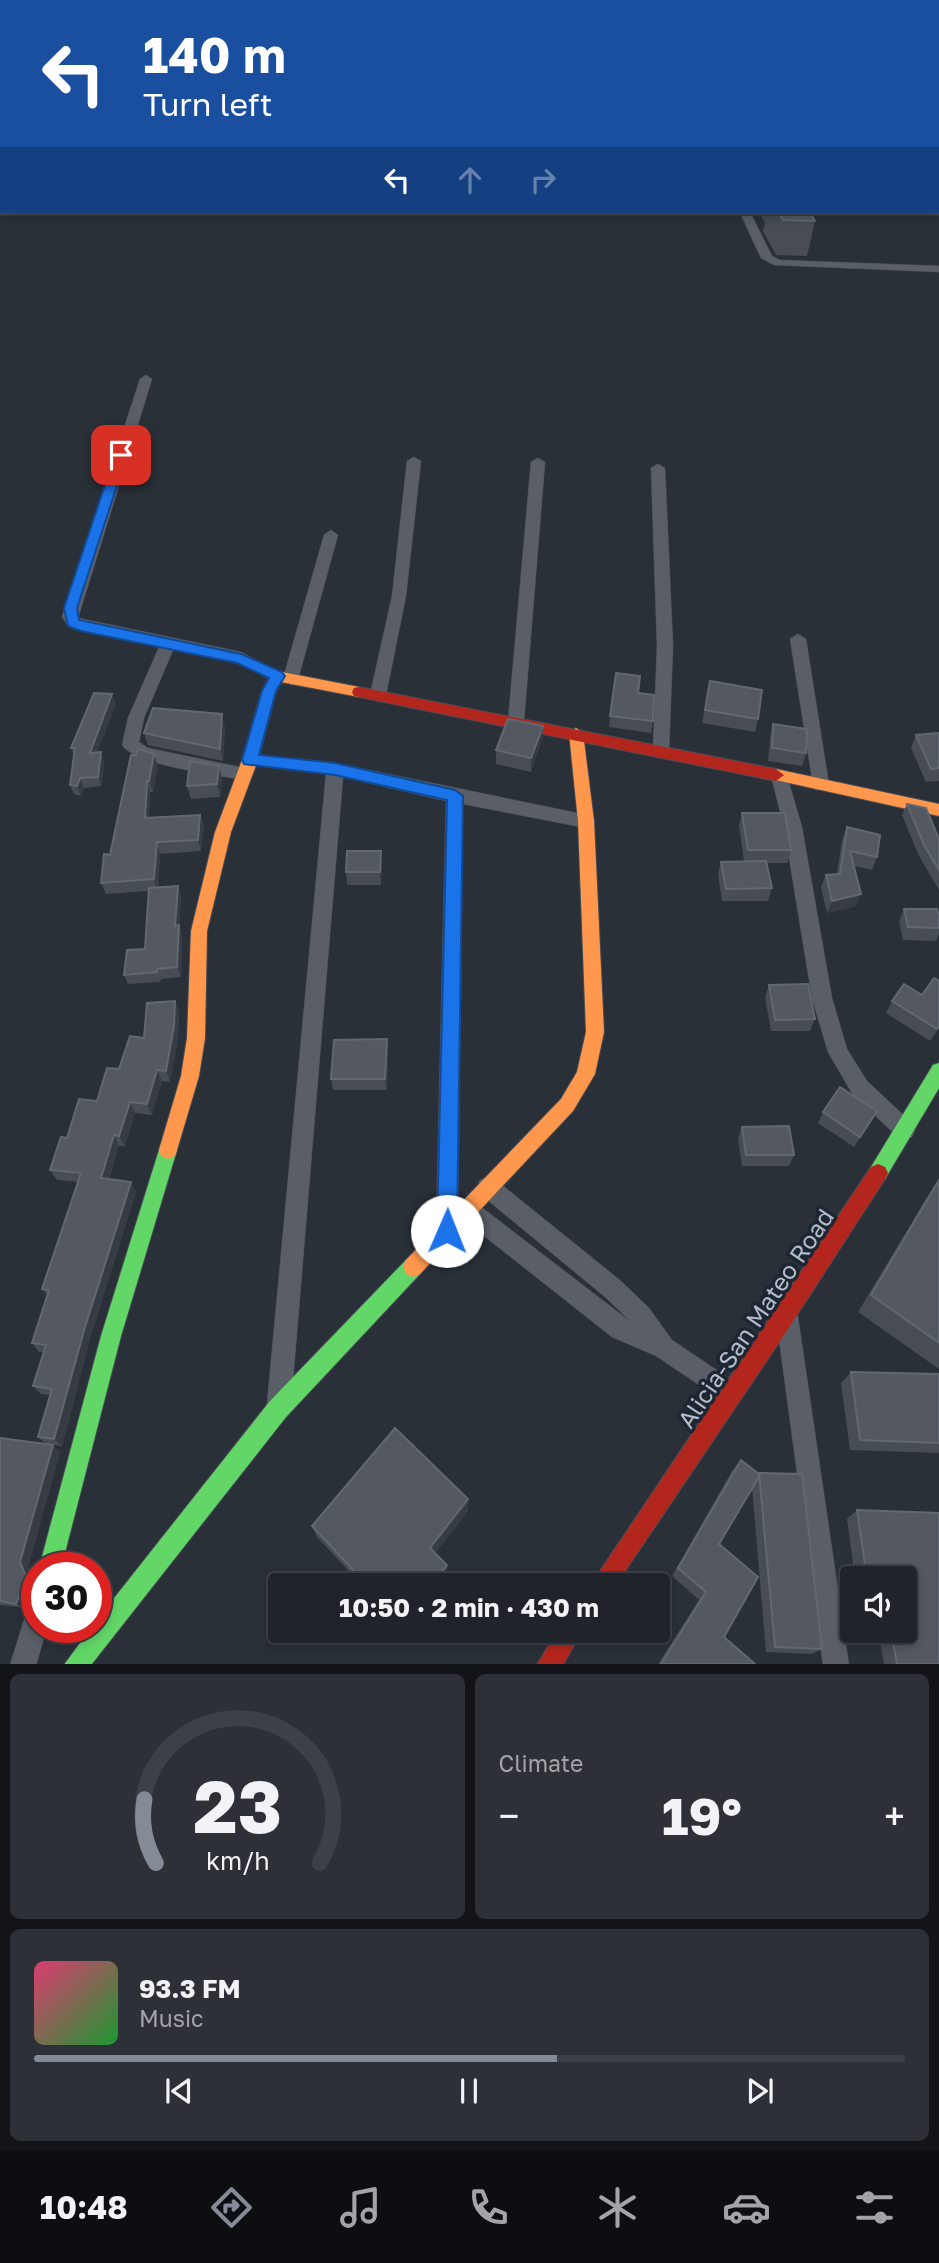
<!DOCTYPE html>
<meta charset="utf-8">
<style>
:root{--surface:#20242a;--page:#2d3036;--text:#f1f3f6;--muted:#a2a4a8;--line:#3d4147;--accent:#848b96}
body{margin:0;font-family:"Golos Text",sans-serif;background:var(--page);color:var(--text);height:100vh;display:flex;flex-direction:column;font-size:26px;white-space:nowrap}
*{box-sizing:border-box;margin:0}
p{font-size:23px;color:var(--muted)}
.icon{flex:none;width:38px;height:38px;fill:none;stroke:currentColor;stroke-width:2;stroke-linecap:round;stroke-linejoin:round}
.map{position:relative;height:1664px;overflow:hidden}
.details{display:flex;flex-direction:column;gap:10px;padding:10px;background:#121417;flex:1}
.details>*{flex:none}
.banner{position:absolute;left:0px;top:0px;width:940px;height:214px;box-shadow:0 4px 10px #0003,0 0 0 2px var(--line);background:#1a4fa0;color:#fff;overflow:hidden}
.buttons{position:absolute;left:840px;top:1566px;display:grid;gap:14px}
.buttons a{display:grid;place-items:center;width:77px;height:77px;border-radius:7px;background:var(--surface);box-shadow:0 4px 10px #0003,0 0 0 2px var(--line);font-size:35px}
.speed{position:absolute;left:21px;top:1552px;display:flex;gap:14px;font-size:35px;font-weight:700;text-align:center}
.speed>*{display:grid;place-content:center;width:91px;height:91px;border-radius:50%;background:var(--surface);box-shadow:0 4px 10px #0003,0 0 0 2px var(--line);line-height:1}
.speed .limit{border:10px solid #d22;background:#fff;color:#111}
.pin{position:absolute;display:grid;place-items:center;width:60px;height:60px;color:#fff;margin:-30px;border-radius:14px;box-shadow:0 4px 10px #0006}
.me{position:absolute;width:77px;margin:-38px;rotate:1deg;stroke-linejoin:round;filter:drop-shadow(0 0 5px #0008)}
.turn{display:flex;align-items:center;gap:24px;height:147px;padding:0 28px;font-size:32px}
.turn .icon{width:91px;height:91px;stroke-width:2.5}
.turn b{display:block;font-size:49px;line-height:60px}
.lanes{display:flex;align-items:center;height:66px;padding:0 28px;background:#0003;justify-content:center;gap:35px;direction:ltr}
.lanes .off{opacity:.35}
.big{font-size:52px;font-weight:700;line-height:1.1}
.details .widget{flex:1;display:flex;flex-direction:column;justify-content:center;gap:10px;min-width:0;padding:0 24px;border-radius:10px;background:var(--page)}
.details .dial{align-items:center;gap:0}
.dial svg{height:182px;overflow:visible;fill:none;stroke:var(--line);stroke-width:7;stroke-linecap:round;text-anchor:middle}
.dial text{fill:var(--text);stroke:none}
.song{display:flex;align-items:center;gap:21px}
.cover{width:84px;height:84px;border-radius:10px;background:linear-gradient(135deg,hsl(340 70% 55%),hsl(130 70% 35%))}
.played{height:7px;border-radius:4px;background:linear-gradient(90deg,var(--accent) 60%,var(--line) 60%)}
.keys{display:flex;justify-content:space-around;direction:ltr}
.heat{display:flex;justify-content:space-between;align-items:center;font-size:38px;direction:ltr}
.details .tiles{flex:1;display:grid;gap:10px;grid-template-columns:1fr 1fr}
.widget:last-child{grid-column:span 2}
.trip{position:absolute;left:268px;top:1573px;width:402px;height:70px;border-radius:7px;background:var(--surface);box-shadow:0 4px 10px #0003,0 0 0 2px var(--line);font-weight:700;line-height:70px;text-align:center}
.dock{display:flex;height:112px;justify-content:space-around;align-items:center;background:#0d0e11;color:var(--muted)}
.dock .icon{width:49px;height:49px}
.dock .active{color:var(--accent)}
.dock b{font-size:32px;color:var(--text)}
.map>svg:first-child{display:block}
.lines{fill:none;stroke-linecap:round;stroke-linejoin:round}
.street-casing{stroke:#484c55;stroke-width:1}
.fast-casing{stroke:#484c55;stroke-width:2}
.slow-casing{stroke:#484c55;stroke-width:2}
.jam-casing{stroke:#484c55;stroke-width:2}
.street{fill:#5a5e66;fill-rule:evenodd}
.fast{fill:#63d668;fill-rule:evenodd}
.slow{fill:#ff974d;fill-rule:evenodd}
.jam{fill:#b3261e;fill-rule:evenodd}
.wall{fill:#474c55}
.shaded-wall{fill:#373c44}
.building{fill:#535861;stroke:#626872;stroke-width:2}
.route{fill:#1a73e8;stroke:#114b97;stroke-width:2}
.labels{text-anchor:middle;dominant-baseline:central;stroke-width:7;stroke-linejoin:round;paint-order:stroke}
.near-street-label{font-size:24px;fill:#b4bcc9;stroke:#1d2633}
</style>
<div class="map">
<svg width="939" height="1665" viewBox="0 0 939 1665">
<rect width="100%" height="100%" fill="#2a3038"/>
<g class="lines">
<g class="street-casing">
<g id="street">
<polygon points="85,0 107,0 83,2"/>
<polygon points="2,8 2,14 0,15 0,9"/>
<polygon points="740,212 750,212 772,256 780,260 939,266 939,272 774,265 761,258"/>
<path d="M146 375 152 379 78 618 241 652 284 675 324 535 331 530 338 535 297 683 291 685 283 679 271 680 237 663 173 650 144 718 139 742 148 748 249 769 251 774 249 779 243 780C217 775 135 765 122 745L128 718 159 647 76 630 68 626 62 617 140 379Z"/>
<polygon points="414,457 421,461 406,596 386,695 378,701 370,695 392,596 407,461"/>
<polygon points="538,458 545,462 524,721 516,727 508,721 531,462"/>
<polygon points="658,464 665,468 673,646 669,750 661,756 653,750 657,646 651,468"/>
<polygon points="798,634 806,639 829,785 827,790 815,790 813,785 790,639"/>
<polygon points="250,754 335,763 592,816 595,821 592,826 586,828 463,804 458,1208 460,1203 468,1200 476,1203 631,1322 605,1297 480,1194 477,1187 480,1180 488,1177 496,1180 621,1281 649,1308 672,1340 739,1385 743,1393 739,1401 731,1405 723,1401 656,1356 612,1337 460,1217 458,1212 458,1230 455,1238 447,1241 439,1238 436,1230 446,801 343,777 291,1404 287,1412 279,1416 271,1412 267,1404 326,774 244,764 242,760"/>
<polygon points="779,770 785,771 787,776 802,827 832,998 847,1049 867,1081 912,1123 915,1130 912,1137 905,1140 898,1137 853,1095 828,1052 812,998 784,827 771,776 773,771"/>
<polygon points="787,1306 795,1309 798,1317 849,1665 823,1665 776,1317 779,1309"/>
<polygon points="37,1603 37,1628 47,1628 36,1665 10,1665 28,1607"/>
</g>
</g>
<g class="fast-casing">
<g id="fast">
<polygon points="939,1063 939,1088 885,1179 878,1182 871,1179 868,1173 871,1167 933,1065"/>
<polygon points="168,1141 175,1144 177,1150 121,1336 61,1568 39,1568 101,1336 159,1150 161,1144"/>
<polygon points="413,1257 420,1260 423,1267 420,1274 286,1417 91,1665 64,1665 91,1628 96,1628 96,1621 270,1401 406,1260"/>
</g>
</g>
<g class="slow-casing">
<g id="slow">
<polygon points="277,671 359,687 366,692 359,697 281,682 276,691 258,760 231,832 207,931 205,1038 199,1076 177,1150 175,1156 168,1159 161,1156 159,1150 181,1076 187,1038 191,931 215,832 242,760 262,691 272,672"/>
<polygon points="576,728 583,733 594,821 604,1032 595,1074 573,1111 420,1274 413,1277 406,1274 403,1267 406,1260 561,1099 577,1072 586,1032 578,821 569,733"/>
<polygon points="776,769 939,804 939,816 771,779 768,775 771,771"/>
</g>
</g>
<g class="jam-casing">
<g id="jam">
<polygon points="359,687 776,769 784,775 776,781 354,696 352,692 354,688"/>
<polygon points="878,1164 885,1167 888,1173 885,1179 782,1338 615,1586 590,1586 871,1167"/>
<polygon points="557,1631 582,1631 563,1665 537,1665"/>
</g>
</g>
<use href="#street" class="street"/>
<use href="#fast" class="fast"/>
<use href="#slow" class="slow"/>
<use href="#jam" class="jam"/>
</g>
<g class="wall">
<polygon points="938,19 939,20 939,164 938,163"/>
<polygon points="759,212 810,212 815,221 807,256 776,255 763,231 765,223"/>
<polygon points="616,673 638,693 653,721 651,733 609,727"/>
<polygon points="710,681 758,719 755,732 702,723"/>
<polygon points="116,704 97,752 104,762 101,786 84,788 81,796 74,794 70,785 74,755 71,748"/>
<polygon points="773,724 806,753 802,766 768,761 770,738"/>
<polygon points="225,726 223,761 148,745 144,733"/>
<polygon points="543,726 542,739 531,772 496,764 496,750"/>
<polygon points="939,733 939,781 926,782 911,748 916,735"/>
<polygon points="131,755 158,766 153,792 150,792 149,818 200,815 204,826 201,851 160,854 158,888 178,886 181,897 179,926 182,935 181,977 161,979 160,982 128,984 124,975 145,949 149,891 106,894 101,883 110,855"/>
<polygon points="219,766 222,779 220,797 191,799 187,786"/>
<polygon points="907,804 939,839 939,890 919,856 902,815"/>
<polygon points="742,813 791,850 787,863 767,863 772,888 768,901 722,901 718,874 721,862 744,861 739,826"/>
<polygon points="847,827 877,857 872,870 854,866 856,906 827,913 821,887 826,875 837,874 842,840"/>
<polygon points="381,851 382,864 381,885 347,885 346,872"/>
<polygon points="904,909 939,916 939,934 936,941 903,940 899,921"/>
<polygon points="769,985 815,1019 810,1031 771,1031 765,997"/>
<polygon points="922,995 939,1028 930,1041 886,1013 892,1001"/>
<polygon points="175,1001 179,1012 178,1038 170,1082 162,1081 152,1115 135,1113 125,1146 119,1146 109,1179 136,1192 91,1335 62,1446 46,1444 38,1437 50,1395 41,1394 33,1386 44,1352 39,1352 32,1343 47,1295 42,1289 78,1182 57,1180 50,1170 67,1138 97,1101 119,1069"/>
<polygon points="388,1051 387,1090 333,1090 331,1079"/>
<polygon points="877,1111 854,1147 818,1123 823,1112"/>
<polygon points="742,1127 794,1155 789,1166 742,1166 738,1138"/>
<polygon points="939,1179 939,1369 858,1312 929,1194"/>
<polygon points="851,1372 939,1374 939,1453 850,1450 841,1383"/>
<polygon points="0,1438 53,1445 60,1452 28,1567 34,1581 25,1608 0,1605"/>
<polygon points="741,1460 758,1473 822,1649 812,1654 766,1652 752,1488 719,1544 724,1637 755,1664 658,1664 699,1600 672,1576 732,1471"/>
<polygon points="857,1510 939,1513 939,1664 884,1664 878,1631 905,1631 905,1578 855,1578 847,1519"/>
<polygon points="468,1511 435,1553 448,1575 440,1586 363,1586 317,1537 312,1526"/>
</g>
<g class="shaded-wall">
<polygon points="112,694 116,704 93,763 90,753"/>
<polygon points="222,714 225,726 223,761 220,749"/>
<polygon points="543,726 542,739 531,772 531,758"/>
<polygon points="101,752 104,762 101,786 98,777"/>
<polygon points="154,754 158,766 153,792 149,781"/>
<polygon points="219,766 222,779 220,797 217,784"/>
<polygon points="80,778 84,788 81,796 77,786"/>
<polygon points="147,781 150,792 148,830 145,818"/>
<polygon points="200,815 204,826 201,851 198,840"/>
<polygon points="157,842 160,854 157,891 154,879"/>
<polygon points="381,851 382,864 381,885 380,872"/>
<polygon points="178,886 181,897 179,926 182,935 181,977 177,967 175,926"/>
<polygon points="861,894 856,906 827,913 832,901"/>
<polygon points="175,1001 179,1012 178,1038 170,1082 166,1071"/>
<polygon points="387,1039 388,1051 387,1090 385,1079"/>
<polygon points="157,1070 162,1081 152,1115 147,1104"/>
<polygon points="130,1102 135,1113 125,1146 119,1136"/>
<polygon points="877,1111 871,1122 854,1147 860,1137"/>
<polygon points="114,1135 119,1146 106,1188 101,1178"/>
<polygon points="131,1182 136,1192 91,1335 62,1446 54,1439 85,1327"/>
<polygon points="53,1445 60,1452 28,1567 34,1581 25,1608 16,1604 20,1562"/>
<polygon points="468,1499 468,1511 431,1558 430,1548"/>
<polygon points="447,1565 448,1575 440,1586 432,1586"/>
</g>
<g class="building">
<polygon points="938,19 939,20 939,72 938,72"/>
<polygon points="938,96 939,97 939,132 938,132"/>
<polygon points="779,212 810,212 815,221 783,220"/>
<polygon points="616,673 640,676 638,693 654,695 653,721 610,716"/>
<polygon points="710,681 762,690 758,719 705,710"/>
<polygon points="94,693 112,694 90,753 101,752 98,777 80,778 77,786 70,785 75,748 71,748"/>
<polygon points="153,708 222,714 220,749 144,733"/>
<polygon points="508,719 543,726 531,758 496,750"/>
<polygon points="773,724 807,729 806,753 772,748"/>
<polygon points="939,733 939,768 931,769 916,735"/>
<polygon points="138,749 154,754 149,781 147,781 145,818 200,815 198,840 157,842 154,879 101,883 104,854 110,855 131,755 136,755"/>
<polygon points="190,761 219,766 217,784 187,786"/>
<polygon points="907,804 926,808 939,839 939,870 924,845"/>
<polygon points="742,813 785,813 791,850 748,850"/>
<polygon points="847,827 880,835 877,857 850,851 861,894 832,901 826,875 840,874"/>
<polygon points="347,851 381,851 380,872 346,872"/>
<polygon points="766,861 772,888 726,889 721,862"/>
<polygon points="178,886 175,926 179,925 177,967 157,969 157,972 124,975 127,950 145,949 149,888"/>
<polygon points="904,909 937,909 939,916 939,928 908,927"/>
<polygon points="934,978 939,981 939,1026 937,1029 892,1001 904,984 922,995"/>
<polygon points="808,984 815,1019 775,1020 769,985"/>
<polygon points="175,1001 174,1026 166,1071 157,1070 147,1104 130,1102 119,1136 114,1135 101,1178 131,1182 85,1327 54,1439 38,1437 52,1389 33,1386 46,1345 32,1343 49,1290 42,1289 81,1173 50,1170 61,1137 67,1138 79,1099 97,1101 107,1068 119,1069 130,1036 144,1038 147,1003"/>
<polygon points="387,1039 385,1079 331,1079 334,1040"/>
<polygon points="840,1087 877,1111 860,1137 823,1112"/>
<polygon points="789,1126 794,1155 746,1155 742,1127"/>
<polygon points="939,1180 939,1343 871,1295"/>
<polygon points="851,1372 939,1374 939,1443 860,1440"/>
<polygon points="395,1428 468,1499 430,1548 447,1565 432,1586 368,1586 312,1526"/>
<polygon points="0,1438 53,1445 20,1562 26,1576 16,1604 0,1601"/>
<polygon points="741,1460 760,1475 719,1544 758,1577 724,1637 755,1664 661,1664 706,1592 678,1568"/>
<polygon points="759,1473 802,1474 822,1649 775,1647"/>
<polygon points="857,1510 939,1513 939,1664 897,1664 891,1631 905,1631 905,1578 867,1578"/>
</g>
<polygon class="route" points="121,452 127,455 77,608 79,620 241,654 282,672 285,676 276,691 259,755 335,763 455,790 463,796 457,1231 454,1238 447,1241 440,1238 437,1231 447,800 335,775 244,764 242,760 262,691 269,678 237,663 81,631 68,626 64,608 115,455"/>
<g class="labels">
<g class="near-street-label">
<text transform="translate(755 1318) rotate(-56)">Alicia-San Mateo Road</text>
</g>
</g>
</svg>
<div class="buttons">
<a><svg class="icon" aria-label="sound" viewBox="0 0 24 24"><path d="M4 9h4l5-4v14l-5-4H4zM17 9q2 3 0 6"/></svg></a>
</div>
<div class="speed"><div class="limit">30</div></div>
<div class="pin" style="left:121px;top:455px;background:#d93025"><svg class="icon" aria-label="arrive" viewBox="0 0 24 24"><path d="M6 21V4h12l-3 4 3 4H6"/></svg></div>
<svg class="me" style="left:447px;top:1231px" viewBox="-20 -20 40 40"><circle r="19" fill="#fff"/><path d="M0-13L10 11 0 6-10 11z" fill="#1a73e8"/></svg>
<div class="trip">10:50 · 2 min · 430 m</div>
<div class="banner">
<div class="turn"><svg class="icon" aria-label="left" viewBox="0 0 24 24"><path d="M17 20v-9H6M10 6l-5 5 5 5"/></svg><div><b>140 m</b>Turn left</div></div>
<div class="lanes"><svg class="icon" aria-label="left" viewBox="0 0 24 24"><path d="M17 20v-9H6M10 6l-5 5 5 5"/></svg><svg class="icon off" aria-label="ahead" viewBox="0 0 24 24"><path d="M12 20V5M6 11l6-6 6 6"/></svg><svg class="icon off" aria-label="right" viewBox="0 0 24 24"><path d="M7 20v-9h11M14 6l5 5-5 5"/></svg></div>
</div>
</div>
<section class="details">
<div class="tiles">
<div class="widget dial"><svg viewBox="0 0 100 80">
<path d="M14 69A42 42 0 1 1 86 69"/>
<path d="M14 69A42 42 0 0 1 9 41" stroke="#848b96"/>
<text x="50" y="56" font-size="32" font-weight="700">23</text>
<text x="50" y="72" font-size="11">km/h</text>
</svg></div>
<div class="widget"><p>Climate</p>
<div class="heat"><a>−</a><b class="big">19°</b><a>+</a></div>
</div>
<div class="widget">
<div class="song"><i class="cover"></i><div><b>93.3 FM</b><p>Music</p></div></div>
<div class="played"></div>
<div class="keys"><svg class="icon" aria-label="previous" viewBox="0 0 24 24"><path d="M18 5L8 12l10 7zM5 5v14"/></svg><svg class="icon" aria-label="pause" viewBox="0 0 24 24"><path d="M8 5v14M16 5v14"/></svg><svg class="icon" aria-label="next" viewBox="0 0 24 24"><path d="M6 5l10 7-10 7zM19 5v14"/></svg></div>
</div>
</div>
</section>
<nav class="dock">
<b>10:48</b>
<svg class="icon active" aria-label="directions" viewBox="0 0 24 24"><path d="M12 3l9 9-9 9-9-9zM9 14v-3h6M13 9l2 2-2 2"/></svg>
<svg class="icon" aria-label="music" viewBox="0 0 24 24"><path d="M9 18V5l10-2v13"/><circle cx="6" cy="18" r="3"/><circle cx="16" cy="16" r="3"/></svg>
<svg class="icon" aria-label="phone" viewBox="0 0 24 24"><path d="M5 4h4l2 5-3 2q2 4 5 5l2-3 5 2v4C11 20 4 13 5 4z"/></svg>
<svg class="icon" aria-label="climate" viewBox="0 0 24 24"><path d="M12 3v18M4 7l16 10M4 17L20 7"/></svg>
<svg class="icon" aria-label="car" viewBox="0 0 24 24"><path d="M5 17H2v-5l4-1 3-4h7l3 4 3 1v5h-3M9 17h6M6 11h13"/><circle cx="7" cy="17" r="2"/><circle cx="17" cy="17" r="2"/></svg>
<svg class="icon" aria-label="filters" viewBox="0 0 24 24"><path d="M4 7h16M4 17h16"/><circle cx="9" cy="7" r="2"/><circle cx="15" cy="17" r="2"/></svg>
</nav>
